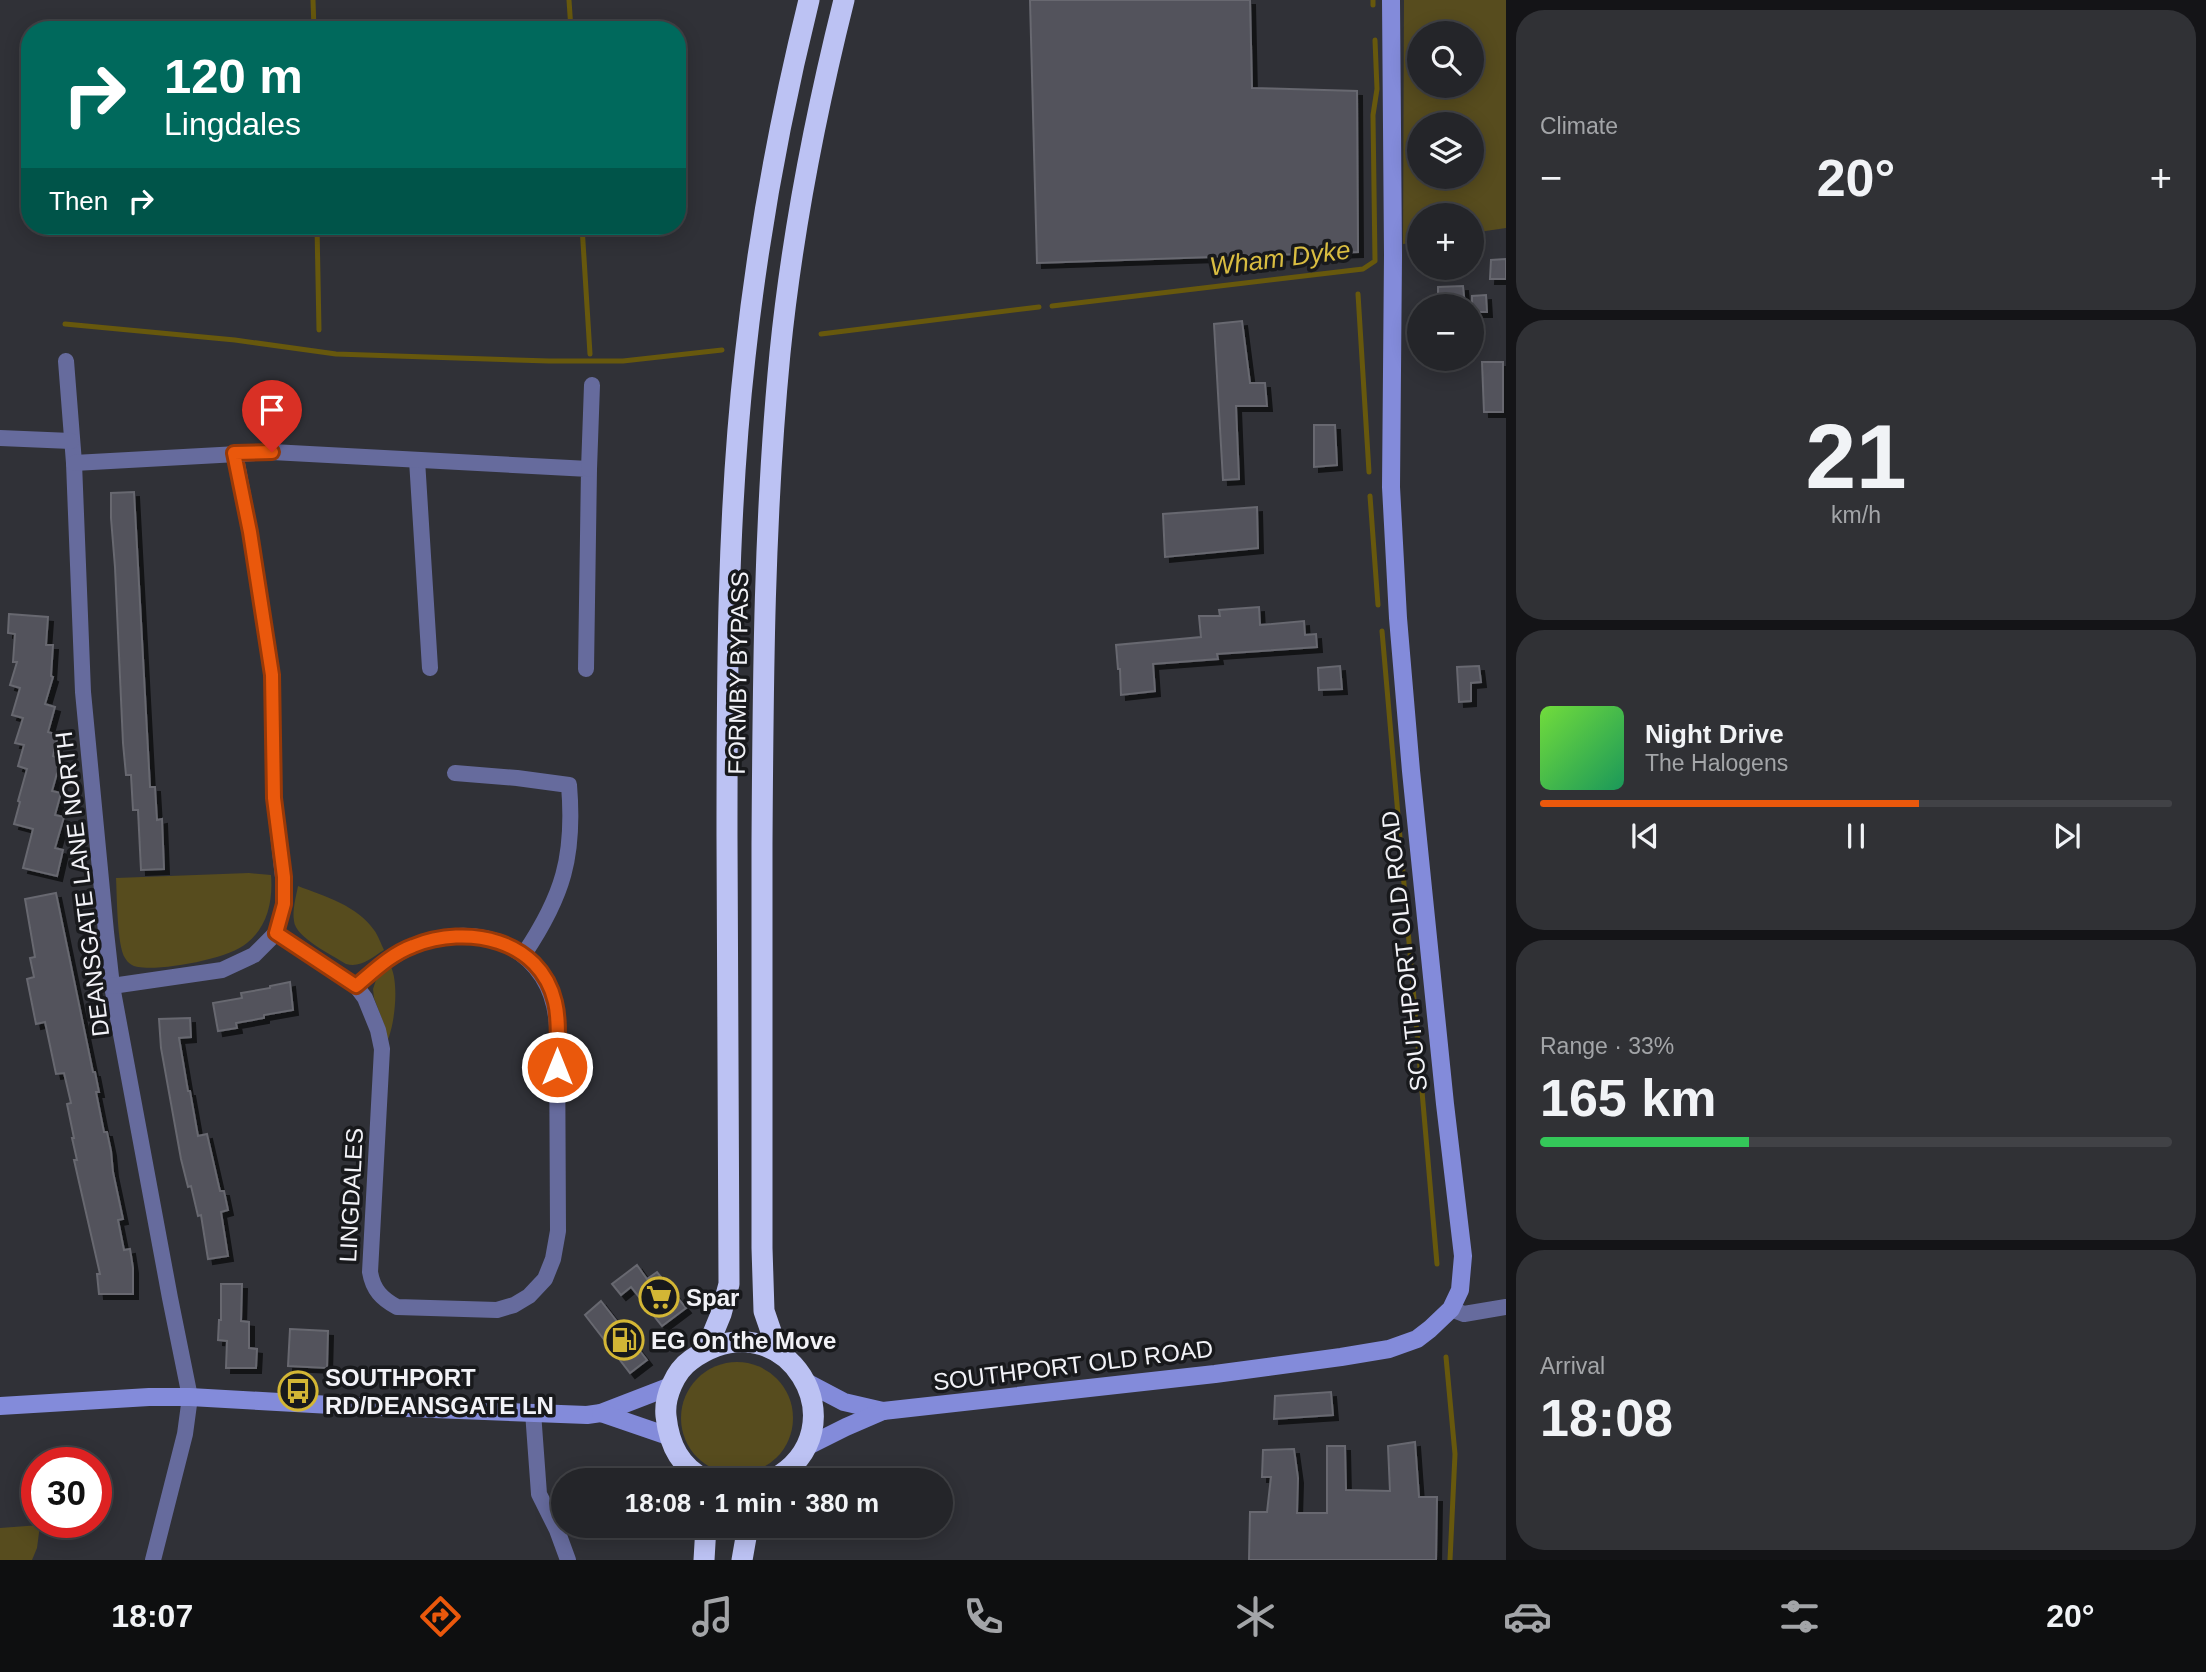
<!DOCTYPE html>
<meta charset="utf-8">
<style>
:root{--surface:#242529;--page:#303135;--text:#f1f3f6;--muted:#a3a5a8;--line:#414246;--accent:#ea580c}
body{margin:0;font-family:Arial,sans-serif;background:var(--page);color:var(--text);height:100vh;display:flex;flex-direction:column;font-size:26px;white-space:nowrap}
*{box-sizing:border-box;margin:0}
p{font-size:23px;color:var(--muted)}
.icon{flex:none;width:38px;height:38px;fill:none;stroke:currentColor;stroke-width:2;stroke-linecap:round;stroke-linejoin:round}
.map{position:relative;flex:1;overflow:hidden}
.details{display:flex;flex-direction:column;gap:10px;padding:10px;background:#141417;width:700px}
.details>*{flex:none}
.top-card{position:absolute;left:21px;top:21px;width:665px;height:214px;border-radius:28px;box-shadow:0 4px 18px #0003,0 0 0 2px var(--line);background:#00695c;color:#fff;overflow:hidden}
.controls{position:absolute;left:1407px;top:21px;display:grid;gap:14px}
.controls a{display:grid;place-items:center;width:77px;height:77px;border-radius:50%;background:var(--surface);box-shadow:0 4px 18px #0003,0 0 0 2px var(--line);font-size:35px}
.speed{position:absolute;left:21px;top:1447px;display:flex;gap:14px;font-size:35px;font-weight:700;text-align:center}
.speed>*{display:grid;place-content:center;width:91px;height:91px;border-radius:50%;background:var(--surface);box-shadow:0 4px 18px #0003,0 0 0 2px var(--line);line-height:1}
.speed .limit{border:10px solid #d22;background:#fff;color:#111}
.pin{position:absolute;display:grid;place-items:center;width:60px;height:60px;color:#fff;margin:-72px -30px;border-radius:50% 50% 50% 0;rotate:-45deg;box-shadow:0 0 7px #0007}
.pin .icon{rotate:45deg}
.me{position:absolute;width:77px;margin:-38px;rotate:0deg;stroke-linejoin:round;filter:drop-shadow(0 0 5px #0008)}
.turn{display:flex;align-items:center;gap:24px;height:147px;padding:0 28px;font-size:32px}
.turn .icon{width:91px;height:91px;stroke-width:2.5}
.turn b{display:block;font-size:49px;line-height:60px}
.then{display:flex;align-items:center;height:66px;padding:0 28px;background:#0003;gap:14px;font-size:26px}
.big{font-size:52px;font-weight:700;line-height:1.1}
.details .card{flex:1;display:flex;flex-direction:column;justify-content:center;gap:10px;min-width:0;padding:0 24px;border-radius:28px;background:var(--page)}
.details .dial{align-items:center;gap:0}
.dial b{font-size:91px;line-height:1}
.song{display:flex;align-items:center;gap:21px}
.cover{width:84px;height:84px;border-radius:10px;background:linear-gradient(135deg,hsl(100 70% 55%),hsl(150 70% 35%))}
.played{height:7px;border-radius:4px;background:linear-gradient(90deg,var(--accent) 60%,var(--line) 60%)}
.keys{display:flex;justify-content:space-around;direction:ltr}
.heat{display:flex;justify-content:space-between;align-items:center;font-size:38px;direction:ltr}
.charge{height:10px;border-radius:5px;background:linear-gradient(90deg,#34c759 33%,var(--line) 0)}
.trip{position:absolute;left:551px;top:1468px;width:402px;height:70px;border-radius:35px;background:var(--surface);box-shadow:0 4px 18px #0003,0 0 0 2px var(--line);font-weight:700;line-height:70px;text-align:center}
.tab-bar{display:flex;height:112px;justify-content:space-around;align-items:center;background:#0e0f10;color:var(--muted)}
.tab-bar .icon{width:49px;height:49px}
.tab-bar .current{color:var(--accent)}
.tab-bar b{font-size:32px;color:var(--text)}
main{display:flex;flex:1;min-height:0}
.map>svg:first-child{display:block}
.green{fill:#574c1e;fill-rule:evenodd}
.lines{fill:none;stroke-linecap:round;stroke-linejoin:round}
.stream{stroke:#67580d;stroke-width:5}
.building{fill:#52535b;stroke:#676870;stroke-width:2;filter:url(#shadow)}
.street{stroke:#666b9d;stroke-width:16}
.secondary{stroke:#838bda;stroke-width:18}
.highway{stroke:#bcc2f3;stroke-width:21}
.route-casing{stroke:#983908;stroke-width:18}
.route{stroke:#ea580c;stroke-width:12}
.labels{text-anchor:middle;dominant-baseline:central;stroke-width:7;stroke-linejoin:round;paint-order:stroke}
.street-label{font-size:24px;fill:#f2f2f7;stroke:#18191c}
.poi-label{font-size:24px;font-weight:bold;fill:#f2f2f7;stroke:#18191c;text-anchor:start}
.water-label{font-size:26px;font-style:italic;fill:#d9bd41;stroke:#18191c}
</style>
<main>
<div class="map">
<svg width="1506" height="1560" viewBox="0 0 1506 1560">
<defs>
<filter id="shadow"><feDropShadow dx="5" dy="5" stdDeviation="0" flood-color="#0009"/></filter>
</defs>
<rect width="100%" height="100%" fill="#303137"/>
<g class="green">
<path d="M1404 0H1506V228L1472 233V215H1419V242L1403 244ZM1419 33H1472V86H1419ZM1419 124H1472V177H1419Z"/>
<path d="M249 873 271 875C273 900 268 926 247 943 229 959 162 971 138 967 132 966 128 963 125 958 117 946 117 895 116 878Z"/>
<path d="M298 886C324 896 358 906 374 930 378 935 381 944 384 950 371 958 361 968 346 964 332 955 295 937 294 921 292 910 296 897 298 886Z"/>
<path d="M391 967C399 984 395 1024 387 1042L385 1027 374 998 373 989 377 977Z"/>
<circle cx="737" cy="1418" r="56"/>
<polygon points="40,1525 37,1548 32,1560 0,1560 0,1528"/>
</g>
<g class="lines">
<g class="stream">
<polyline points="313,0 314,30"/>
<polyline points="569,0 571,30"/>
<polyline points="1373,0 1373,5"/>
<polyline points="317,226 319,330"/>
<polyline points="582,226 590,354"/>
<polyline points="1358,294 1369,472"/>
<polyline points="1052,306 1363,269 1375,261 1373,115 1377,89 1375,40"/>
<polyline points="65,324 235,340 336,354 549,361 623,361 722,350"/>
<polyline points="821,334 1039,307"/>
<polyline points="1370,496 1378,605"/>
<polyline points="1382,631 1437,1264"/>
<polyline points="1446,1357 1455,1454 1450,1560"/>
</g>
</g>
<g class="building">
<polygon points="1030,0 1250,0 1252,88 1357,91 1358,252 1037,263"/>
<polygon points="1506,259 1506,279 1490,279 1491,260"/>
<polygon points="1463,286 1465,306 1438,306 1438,287"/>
<polygon points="1486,295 1487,312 1472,312 1472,296"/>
<polygon points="1242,321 1250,383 1265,383 1267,406 1236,406 1239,479 1223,480 1214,324"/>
<polygon points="1482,362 1503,362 1503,412 1484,412"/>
<polygon points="1314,425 1335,425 1337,465 1314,467"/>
<polygon points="134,492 150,787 155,787 157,820 162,819 164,869 141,870 138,810 133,810 131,775 126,775 123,743 115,567 111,518 111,493"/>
<polygon points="1257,507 1258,548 1165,557 1163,514"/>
<polygon points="1259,607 1260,625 1304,621 1305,635 1316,634 1317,647 1217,654 1218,659 1153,664 1155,691 1121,695 1120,669 1118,669 1116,645 1201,637 1199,616 1220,616 1219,610"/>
<polygon points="9,614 48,617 46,645 53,645 51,676 53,677 45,704 55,707 48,732 58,735 53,756 61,759 52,791 61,793 55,815 64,817 55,848 63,850 57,876 23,868 33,829 14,824 20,802 18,801 27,769 18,766 24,745 15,743 23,718 12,715 20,688 10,685 17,662 13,662 15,634 8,633"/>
<polygon points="1340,666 1342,689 1319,690 1318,668"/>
<polygon points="1479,666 1481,682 1471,683 1471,701 1459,702 1457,667"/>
<polygon points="56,893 93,1072 95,1072 99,1092 96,1092 104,1132 107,1132 111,1151 113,1172 123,1219 118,1220 124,1250 130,1249 133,1268 133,1294 99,1294 97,1274 100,1274 74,1160 77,1160 72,1138 74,1138 67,1104 71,1103 64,1073 56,1074 45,1022 36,1024 27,979 34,977 30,958 35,957 25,899"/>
<polygon points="290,982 293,1010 264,1015 264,1018 236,1023 237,1028 218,1031 213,1003 242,998 241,993 270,988 270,986"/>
<polygon points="190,1018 191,1037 179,1038 188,1091 190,1091 198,1136 207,1134 220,1191 224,1191 228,1210 221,1212 228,1256 208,1259 201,1215 198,1216 191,1186 188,1187 181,1159 161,1048 159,1019"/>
<polygon points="637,1265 647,1279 657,1272 686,1308 662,1326 631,1287 621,1295 612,1284"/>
<polygon points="221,1284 242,1284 241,1321 249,1322 249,1348 257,1349 256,1368 226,1368 227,1341 218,1340 219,1320 221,1320"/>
<polygon points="601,1301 647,1360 630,1373 585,1315"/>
<polygon points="290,1329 328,1331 327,1368 288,1366"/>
<polygon points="1331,1392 1333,1415 1274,1419 1275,1396"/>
<polygon points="1415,1442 1419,1497 1437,1497 1436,1560 1249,1560 1250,1512 1267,1512 1271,1477 1262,1477 1263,1450 1294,1449 1298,1478 1297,1513 1327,1513 1327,1446 1345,1446 1346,1490 1390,1491 1388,1446"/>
</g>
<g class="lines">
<g class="street">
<polyline points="66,361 74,463 83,692 106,932 112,986 170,1298 190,1397 185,1434 153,1560"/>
<polyline points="0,438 71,441"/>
<polyline points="417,460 430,668"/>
<polyline points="74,463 272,452 589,469 586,669"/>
<polyline points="589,469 592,385"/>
<path d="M455 773 517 778 569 785C575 856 563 896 524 954"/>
<path d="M276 933 356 986 365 998 378 1030 382 1049 370 1272C373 1290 382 1299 397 1307L497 1310 514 1305 529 1296 545 1279 553 1259 558 1231 557 1027C553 948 481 918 413 946 391 955 374 971 356 986"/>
<polyline points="112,986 222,970 254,955 276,933 284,904 283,877 274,798 272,675 250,532 235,453"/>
<polyline points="1451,1309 1464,1314 1506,1307"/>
<polyline points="533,1412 539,1494 557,1530 568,1560"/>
</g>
<g class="secondary">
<polyline points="806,1382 844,1402 883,1411"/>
<polyline points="0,1406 149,1397 190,1397 331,1405 587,1415 601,1413 671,1386"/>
<polyline points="601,1413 668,1436"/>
<polyline points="806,1447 846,1427 883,1411 1215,1374 1341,1357 1389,1349 1417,1339 1430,1329 1451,1309 1460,1290 1463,1256 1445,1104 1411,771 1398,618 1391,487 1393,255 1391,0"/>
</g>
<g class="highway">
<path d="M707 1348 721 1314 729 1284C729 1135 728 986 727 836 727 677 727 516 745 357 758 237 780 117 809 0"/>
<path d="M778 1352 764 1311 762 1248C762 1113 762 979 762 844 763 680 764 517 780 353 792 234 815 116 844 0"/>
<path d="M706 1480C680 1467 669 1445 666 1416 664 1397 675 1371 691 1360 785 1293 865 1430 772 1480"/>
<polyline points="704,1560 706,1526"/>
<polyline points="742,1560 748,1526"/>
</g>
</g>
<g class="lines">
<g class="route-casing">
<path id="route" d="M272 452 234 453 250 532 272 675 274 798 284 877V904L276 933 356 986C374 971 391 954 413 946 467 924 540 939 555 1002 560 1023 557 1046 557 1067"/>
</g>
<use href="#route" class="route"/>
</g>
<defs>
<g id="supermarket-ring" transform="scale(2.0125)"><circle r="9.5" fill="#18191c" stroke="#d3b635" stroke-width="1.5"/><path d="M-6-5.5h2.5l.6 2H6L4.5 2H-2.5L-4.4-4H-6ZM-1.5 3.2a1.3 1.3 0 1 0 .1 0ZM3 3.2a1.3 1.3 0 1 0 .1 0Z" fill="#d3b635"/></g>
<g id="fuel-ring" transform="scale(2.0125)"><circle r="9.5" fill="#18191c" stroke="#d3b635" stroke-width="1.5"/><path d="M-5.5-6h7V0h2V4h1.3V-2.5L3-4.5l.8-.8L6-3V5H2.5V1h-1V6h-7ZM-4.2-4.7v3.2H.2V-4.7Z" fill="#d3b635"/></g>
<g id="bus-ring" transform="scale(2.0125)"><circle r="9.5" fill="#18191c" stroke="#d3b635" stroke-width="1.5"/><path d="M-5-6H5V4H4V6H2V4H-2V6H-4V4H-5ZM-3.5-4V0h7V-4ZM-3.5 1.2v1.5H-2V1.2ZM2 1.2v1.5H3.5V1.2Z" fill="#d3b635"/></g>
</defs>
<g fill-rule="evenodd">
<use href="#supermarket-ring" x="659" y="1297"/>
<use href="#fuel-ring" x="624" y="1340"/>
<use href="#bus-ring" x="298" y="1391"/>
</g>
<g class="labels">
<g class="street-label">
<text transform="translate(738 673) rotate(-89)">FORMBY BYPASS</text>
<text transform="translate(82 884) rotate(-97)">DEANSGATE LANE NORTH</text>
<text transform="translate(1404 951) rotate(-96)">SOUTHPORT OLD ROAD</text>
<text transform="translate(351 1195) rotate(-87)">LINGDALES</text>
<text transform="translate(1073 1365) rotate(-7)">SOUTHPORT OLD ROAD</text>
</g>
<g class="poi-label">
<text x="686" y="1297">Spar</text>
<text x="651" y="1340">EG On the Move</text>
<text x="325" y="1377">SOUTHPORT<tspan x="325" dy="28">RD/DEANSGATE LN</tspan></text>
</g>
<g class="water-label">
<text transform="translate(1280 258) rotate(-7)">Wham Dyke</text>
</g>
</g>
</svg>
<div class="controls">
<a><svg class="icon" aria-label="search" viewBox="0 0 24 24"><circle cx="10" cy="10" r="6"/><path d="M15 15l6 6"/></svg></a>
<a><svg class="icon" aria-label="layers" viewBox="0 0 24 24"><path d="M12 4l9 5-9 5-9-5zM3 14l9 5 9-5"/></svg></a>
<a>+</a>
<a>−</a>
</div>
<div class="speed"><div class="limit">30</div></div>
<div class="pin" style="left:272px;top:452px;background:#d93025"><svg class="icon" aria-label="arrive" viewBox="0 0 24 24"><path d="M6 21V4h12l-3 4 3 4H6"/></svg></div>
<svg class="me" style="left:557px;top:1067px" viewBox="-20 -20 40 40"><circle r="17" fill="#ea580c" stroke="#fff" stroke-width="3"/><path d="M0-11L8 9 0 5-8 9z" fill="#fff"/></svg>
<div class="trip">18:08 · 1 min · 380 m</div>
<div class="top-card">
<div class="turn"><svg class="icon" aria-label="right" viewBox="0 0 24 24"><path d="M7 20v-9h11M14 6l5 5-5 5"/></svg><div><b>120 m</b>Lingdales</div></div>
<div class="then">Then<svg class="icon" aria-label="right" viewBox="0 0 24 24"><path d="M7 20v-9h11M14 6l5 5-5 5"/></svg></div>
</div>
</div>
<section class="details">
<div class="card"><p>Climate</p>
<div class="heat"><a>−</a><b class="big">20°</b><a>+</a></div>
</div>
<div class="card dial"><b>21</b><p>km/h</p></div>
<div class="card">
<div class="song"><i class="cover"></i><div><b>Night Drive</b><p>The Halogens</p></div></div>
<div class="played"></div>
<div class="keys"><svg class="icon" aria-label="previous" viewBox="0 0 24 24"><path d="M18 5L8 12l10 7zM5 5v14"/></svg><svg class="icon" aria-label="pause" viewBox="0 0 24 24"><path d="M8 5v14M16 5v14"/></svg><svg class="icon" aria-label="next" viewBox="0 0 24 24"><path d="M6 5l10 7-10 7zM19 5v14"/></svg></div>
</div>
<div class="card"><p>Range · 33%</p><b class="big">165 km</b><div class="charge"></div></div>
<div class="card"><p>Arrival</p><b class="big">18:08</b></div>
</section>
</main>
<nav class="tab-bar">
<b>18:07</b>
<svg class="icon current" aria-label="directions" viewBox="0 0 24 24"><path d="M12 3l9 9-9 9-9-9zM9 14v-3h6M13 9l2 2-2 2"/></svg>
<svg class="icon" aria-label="music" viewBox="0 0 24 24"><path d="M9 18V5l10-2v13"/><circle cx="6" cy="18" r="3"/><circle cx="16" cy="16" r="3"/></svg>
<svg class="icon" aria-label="phone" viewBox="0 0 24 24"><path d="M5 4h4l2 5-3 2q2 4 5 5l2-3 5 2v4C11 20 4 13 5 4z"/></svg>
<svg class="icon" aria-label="climate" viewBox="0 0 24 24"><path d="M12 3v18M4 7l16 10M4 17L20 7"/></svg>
<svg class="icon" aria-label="car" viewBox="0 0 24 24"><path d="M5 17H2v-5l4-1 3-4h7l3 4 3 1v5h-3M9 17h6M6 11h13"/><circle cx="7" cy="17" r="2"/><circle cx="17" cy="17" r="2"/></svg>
<svg class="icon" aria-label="filters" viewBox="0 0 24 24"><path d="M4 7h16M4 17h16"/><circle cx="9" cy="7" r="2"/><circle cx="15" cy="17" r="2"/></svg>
<b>20°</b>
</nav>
